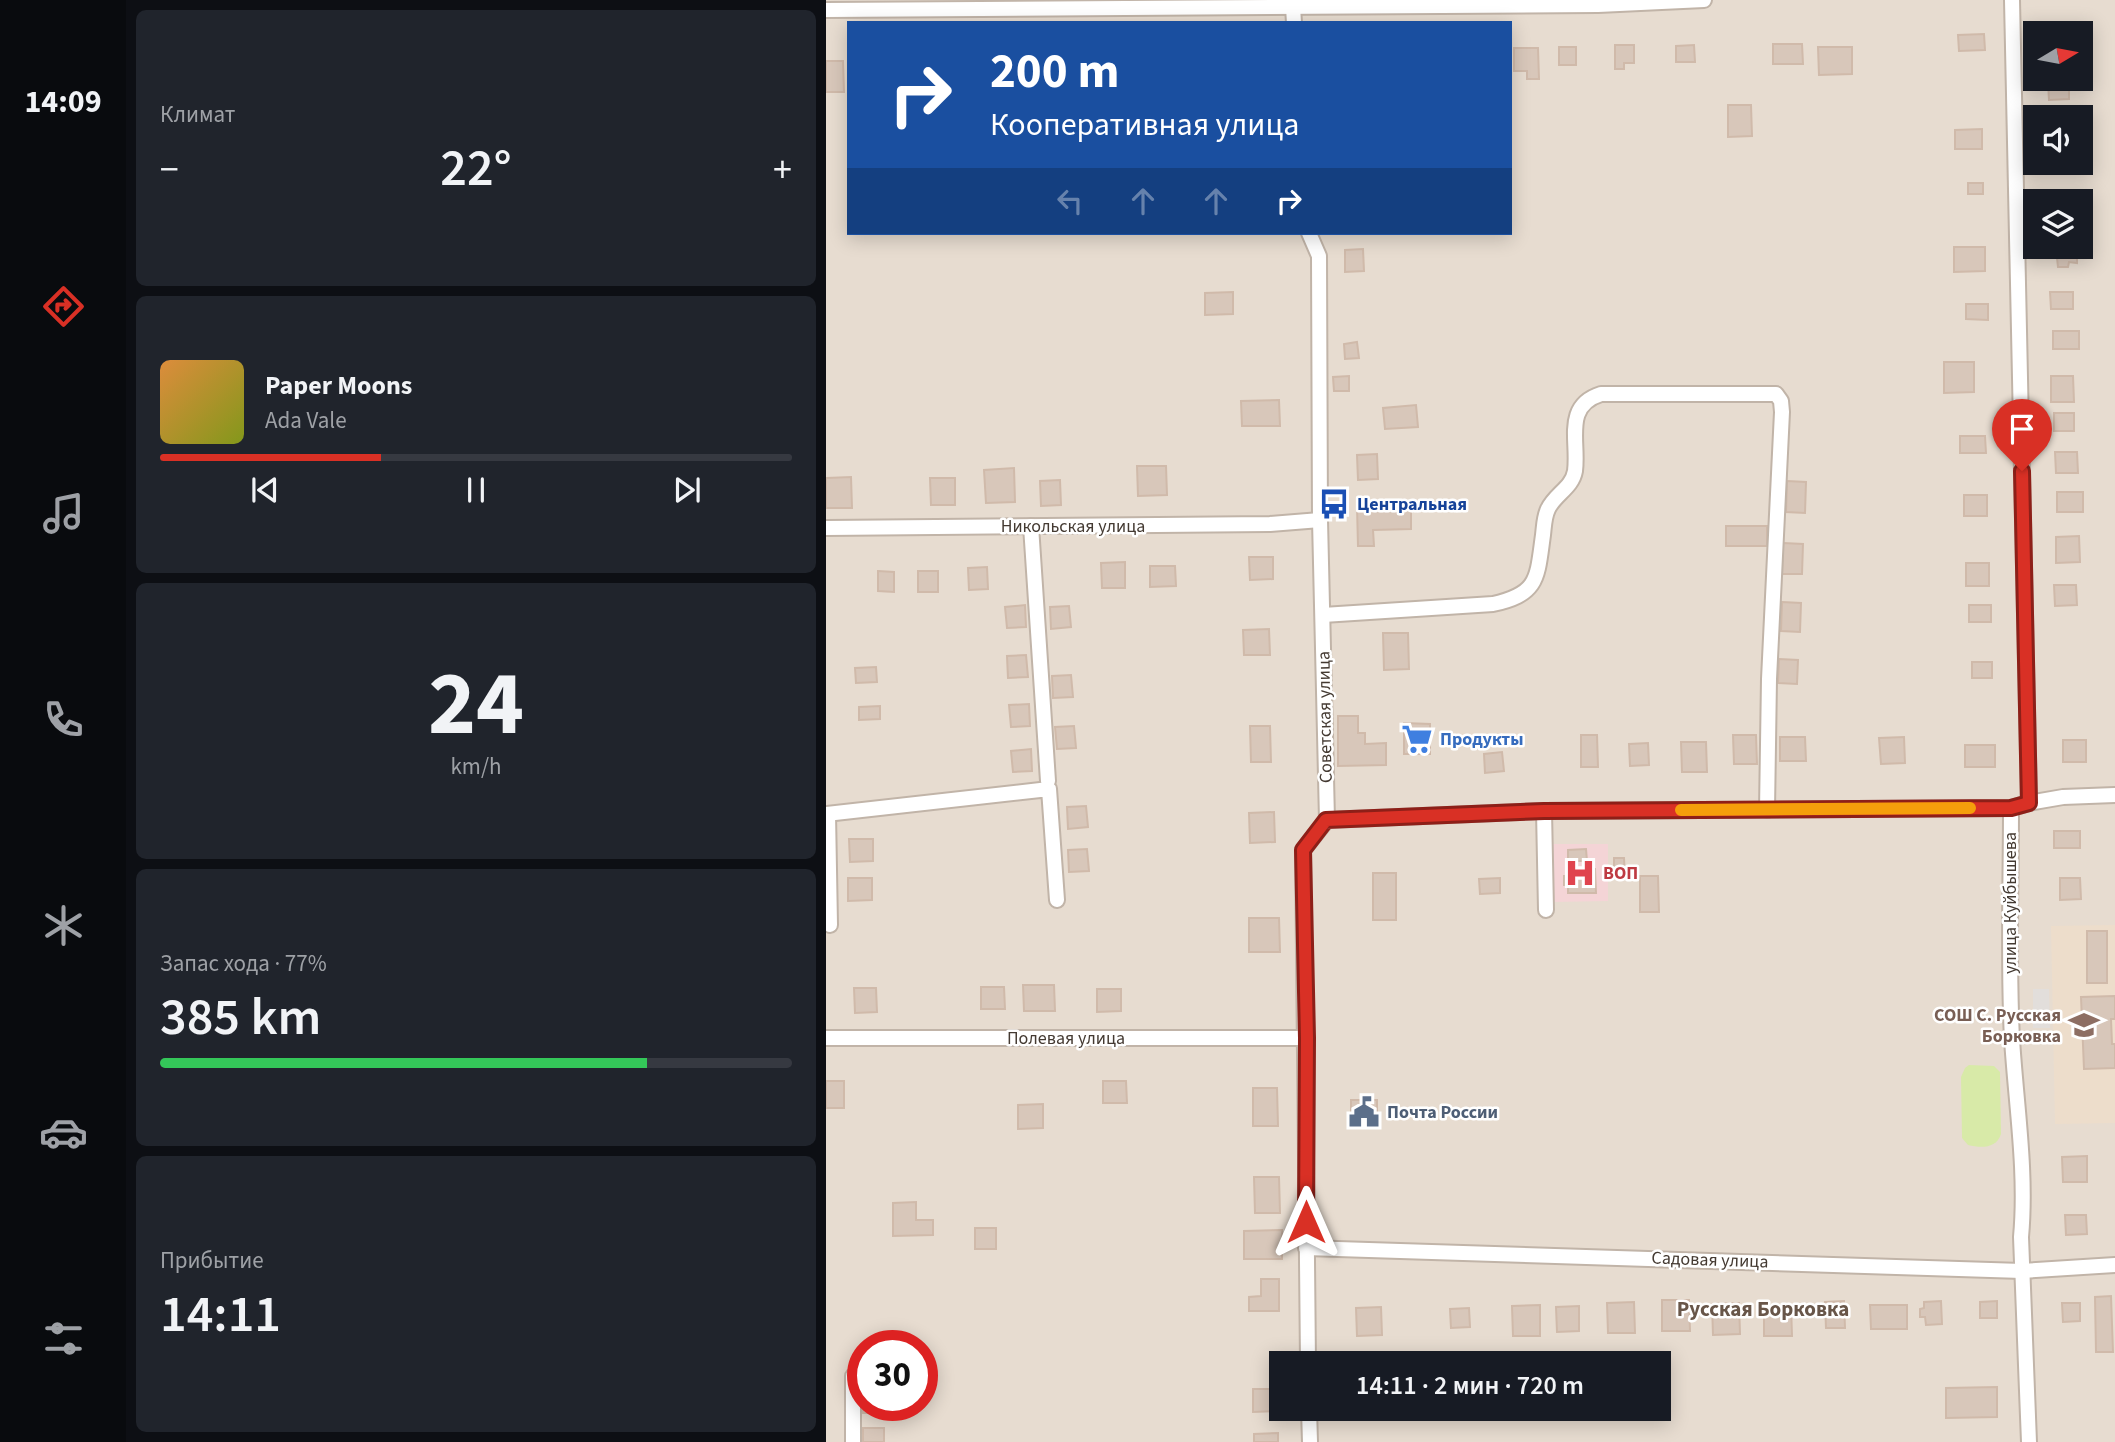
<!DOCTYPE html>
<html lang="ru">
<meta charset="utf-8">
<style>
:root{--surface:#171b24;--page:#20242c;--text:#f1f3f6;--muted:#9ea1a6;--line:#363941;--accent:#d93025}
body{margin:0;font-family:"Source Sans 3",sans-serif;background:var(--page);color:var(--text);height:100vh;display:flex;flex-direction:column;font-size:26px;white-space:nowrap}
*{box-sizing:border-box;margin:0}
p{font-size:23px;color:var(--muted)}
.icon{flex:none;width:38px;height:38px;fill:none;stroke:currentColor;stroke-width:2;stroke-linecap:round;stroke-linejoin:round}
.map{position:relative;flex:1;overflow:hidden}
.side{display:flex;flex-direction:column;gap:10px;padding:10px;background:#0d0f14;width:700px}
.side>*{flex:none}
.banner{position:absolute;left:21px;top:21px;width:665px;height:214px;border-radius:0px;box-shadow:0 4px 18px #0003;background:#1a4fa0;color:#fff;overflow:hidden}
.needle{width:46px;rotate:80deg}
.controls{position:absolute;left:1197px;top:21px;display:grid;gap:14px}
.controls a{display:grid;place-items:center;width:70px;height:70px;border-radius:0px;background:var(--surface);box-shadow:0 4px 18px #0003;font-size:35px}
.speed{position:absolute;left:21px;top:1330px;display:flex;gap:14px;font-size:35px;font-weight:700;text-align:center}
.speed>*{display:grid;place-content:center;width:91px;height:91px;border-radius:50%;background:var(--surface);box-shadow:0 4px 18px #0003;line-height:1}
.speed .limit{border:10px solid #d22;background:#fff;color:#111}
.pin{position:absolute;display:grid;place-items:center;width:60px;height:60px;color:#fff;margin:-72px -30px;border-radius:50% 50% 50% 0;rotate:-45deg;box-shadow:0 0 7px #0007}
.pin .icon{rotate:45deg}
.me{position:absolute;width:77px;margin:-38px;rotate:0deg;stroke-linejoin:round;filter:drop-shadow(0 0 5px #0008)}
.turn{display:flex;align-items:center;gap:24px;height:147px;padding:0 28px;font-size:32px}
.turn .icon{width:91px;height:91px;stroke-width:2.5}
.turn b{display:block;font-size:49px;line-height:60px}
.lanes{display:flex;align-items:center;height:66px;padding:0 28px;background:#0003;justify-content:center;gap:35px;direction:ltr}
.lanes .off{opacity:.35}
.big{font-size:52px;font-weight:600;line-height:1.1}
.side .card{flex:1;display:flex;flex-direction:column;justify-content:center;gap:10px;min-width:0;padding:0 24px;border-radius:10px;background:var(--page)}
.side .dial{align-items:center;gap:0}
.dial b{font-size:91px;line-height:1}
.song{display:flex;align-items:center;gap:21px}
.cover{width:84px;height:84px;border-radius:10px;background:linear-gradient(135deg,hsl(30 70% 55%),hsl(70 70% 35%))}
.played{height:7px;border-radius:4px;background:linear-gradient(90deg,var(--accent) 35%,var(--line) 35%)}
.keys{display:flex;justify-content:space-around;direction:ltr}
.heat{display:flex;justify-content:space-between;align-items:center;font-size:38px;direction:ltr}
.charge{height:10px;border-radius:5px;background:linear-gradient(90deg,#34c759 77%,var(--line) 0)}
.trip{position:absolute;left:443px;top:1351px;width:402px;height:70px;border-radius:0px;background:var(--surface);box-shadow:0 4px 18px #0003;font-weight:600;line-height:70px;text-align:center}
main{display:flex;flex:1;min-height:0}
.menu{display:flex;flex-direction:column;width:126px;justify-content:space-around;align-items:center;background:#090b0e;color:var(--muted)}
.menu .icon{width:49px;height:49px}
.menu .on{color:var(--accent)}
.menu b{font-size:32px;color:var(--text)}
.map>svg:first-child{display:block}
.residential{fill:#e7dcd0;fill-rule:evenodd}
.education{fill:#edddcb}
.medical{fill:#f4d4d6}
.green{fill:#d8eaa8}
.parking{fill:#e2dedb}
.building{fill:#d8c7ba;stroke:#d0baaa;stroke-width:2}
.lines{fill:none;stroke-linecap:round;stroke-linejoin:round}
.minor-casing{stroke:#c1b4a8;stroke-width:18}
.minor{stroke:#fff;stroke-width:14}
.route-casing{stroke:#8d1f18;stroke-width:18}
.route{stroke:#d93025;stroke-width:12}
.slow{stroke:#f59e0b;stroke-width:12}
.labels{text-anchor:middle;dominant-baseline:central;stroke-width:5;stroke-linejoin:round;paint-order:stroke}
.transit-label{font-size:18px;font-weight:bold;fill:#164399;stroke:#fff;text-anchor:start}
.street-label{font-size:18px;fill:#443a32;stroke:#fff}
.shop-label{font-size:18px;font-weight:bold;fill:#366cbe;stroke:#fff;text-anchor:start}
.health-label{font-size:18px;font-weight:bold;fill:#be3a42;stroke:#fff;text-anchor:start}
.education-label{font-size:18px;font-weight:bold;fill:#785e54;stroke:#fff;text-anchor:end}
.service-label{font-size:18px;font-weight:bold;fill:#4e5e75;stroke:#fff;text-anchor:start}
.quarter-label{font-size:21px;font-weight:bold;fill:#685649;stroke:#fff}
</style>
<main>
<nav class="menu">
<b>14:09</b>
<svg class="icon on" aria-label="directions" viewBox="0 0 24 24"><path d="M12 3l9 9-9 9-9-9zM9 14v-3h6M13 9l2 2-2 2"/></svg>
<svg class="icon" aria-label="music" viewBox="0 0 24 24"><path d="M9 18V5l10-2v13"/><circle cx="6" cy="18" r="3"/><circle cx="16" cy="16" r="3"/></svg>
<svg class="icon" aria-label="phone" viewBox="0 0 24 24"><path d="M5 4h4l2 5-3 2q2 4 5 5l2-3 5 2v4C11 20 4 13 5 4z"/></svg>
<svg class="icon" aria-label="climate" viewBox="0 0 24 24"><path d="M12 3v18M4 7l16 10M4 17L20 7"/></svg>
<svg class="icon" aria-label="car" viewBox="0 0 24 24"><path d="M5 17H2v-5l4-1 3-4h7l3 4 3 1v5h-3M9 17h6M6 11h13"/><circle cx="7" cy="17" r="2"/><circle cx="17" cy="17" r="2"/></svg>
<svg class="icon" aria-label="filters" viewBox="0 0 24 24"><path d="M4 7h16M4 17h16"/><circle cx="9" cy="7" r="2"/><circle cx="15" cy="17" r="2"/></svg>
</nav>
<section class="side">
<div class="card"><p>Климат</p>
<div class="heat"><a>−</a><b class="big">22°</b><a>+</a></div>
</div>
<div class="card">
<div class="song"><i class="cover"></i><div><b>Paper Moons</b><p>Ada Vale</p></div></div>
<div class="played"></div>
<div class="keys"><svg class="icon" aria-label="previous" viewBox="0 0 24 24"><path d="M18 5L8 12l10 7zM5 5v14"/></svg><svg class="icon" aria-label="pause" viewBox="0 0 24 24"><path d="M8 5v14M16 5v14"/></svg><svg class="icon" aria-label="next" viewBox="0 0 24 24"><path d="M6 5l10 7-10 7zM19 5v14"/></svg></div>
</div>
<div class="card dial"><b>24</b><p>km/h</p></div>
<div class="card"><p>Запас хода · 77%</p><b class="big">385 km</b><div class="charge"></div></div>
<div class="card"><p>Прибытие</p><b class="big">14:11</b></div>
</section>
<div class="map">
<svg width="1289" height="1442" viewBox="0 0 1289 1442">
<rect width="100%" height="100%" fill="#f2ebe2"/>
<path class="residential" d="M0 0H1289V1442H0ZM23 23H684V233H23ZM1209 33H1255V79H1209ZM1209 117H1255V163H1209ZM1209 201H1255V247H1209ZM37 1346H96V1405H37ZM455 1363H833V1409H455Z"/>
<polygon class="education" points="1289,925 1289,1123 1229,1124 1225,926"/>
<polygon class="medical" points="726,844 782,844 782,901 726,902"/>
<path class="green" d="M1143 1065 1168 1066 1174 1072 1175 1134C1170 1149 1155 1148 1142 1145L1136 1138 1135 1077 1139 1068Z"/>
<polygon class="parking" points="1207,989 1223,989 1224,1028 1207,1028"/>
<g class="building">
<polygon points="1158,34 1159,50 1133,51 1132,35"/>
<polygon points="947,44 976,44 977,64 947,64"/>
<polygon points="789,45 808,45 808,63 798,63 798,69 789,69"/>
<polygon points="868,45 869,62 850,62 850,46"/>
<rect x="733" y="47" width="17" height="18"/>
<polygon points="992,47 1026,47 1026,74 993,75"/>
<polygon points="688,48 712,48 713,79 701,79 701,71 688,71"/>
<polygon points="0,61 17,61 18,92 0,92"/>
<polygon points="1222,81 1243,81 1243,99 1223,100"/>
<polygon points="902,105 925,105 926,136 902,137"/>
<polygon points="1156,129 1156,149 1129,149 1129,130"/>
<rect x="1142" y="183" width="15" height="11"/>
<polygon points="1227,191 1247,191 1247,201 1228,201"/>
<polygon points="1128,247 1159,247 1159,271 1128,272"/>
<polygon points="1227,247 1251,247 1251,263 1243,262 1242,267 1232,267 1231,258 1227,258"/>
<polygon points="537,249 538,271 519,272 519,250"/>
<polygon points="407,292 407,314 379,315 379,293"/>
<polygon points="1224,292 1247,292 1247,309 1225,309"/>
<polygon points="1140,304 1162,304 1162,320 1140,319"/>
<rect x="1227" y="331" width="26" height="18"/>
<polygon points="531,342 533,358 519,359 518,344"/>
<polygon points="1118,362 1148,362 1148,392 1118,393"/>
<polygon points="523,376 523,391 508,391 507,377"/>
<polygon points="1225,376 1247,376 1248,402 1225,402"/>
<polygon points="453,400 454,426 416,426 415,401"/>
<polygon points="590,405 592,427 559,429 557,408"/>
<rect x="1228" y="413" width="20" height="18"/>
<polygon points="1134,436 1159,436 1160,453 1134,453"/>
<polygon points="1229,452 1251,452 1252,473 1230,473"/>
<polygon points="551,454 552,479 532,480 531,455"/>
<polygon points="311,466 340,466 341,495 312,496"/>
<polygon points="188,468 189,502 160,503 158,470"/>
<polygon points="25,477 26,508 0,508 0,478"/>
<polygon points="104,478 129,478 129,505 105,505"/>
<polygon points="234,480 235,505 215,506 214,481"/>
<polygon points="961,481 980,482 979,513 960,512"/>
<rect x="1231" y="492" width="26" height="20"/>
<rect x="1138" y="495" width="23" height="21"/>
<polygon points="585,504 585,529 547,530 548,546 532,546 531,506"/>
<rect x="900" y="526" width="41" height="20"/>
<polygon points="1253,536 1254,562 1230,563 1230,537"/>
<polygon points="957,543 977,544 976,574 956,574"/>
<polygon points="423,557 447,557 447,579 424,580"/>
<polygon points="299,562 299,588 276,588 275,563"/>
<rect x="1140" y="563" width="23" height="23"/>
<polygon points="324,566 349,566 350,586 324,587"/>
<polygon points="161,567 162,589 143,590 142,568"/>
<polygon points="52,571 68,572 68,592 52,591"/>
<rect x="92" y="571" width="20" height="21"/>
<polygon points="1228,585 1250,585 1251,605 1229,606"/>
<polygon points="956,602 975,603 974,632 955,631"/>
<polygon points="199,605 200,627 181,628 179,607"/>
<rect x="1143" y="605" width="22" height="17"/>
<polygon points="243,606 245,627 225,629 224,607"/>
<polygon points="443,629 444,655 418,655 417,630"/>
<polygon points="557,633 582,633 583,669 558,670"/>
<polygon points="200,655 202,677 182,678 181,656"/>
<polygon points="953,659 972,660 971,684 952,683"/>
<rect x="1146" y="662" width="20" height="16"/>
<polygon points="50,667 51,682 30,683 29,668"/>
<polygon points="245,675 247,697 227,698 226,676"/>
<polygon points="203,704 204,726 185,727 183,705"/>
<polygon points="54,706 54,719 33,720 33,707"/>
<polygon points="512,716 532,716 532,733 539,733 539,744 560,743 560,765 512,766"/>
<polygon points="578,723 604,724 604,754 578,754"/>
<polygon points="248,726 250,748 231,749 229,727"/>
<polygon points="424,726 444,726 445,762 425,762"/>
<polygon points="755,735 771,735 772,767 755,767"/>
<polygon points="907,735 930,735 931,764 908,764"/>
<polygon points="954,737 979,737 980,761 954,761"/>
<polygon points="1078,737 1079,763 1055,764 1053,738"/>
<rect x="1237" y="740" width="23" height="22"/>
<polygon points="855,742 880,742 881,772 856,772"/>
<polygon points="822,743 823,765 804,766 803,744"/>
<rect x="1139" y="745" width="30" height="22"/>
<polygon points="205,749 206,771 187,772 185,751"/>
<polygon points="676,752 678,771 659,773 658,754"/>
<polygon points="260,806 262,827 242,829 241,807"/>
<polygon points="448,812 449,842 424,843 423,813"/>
<rect x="1228" y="831" width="26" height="17"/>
<polygon points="23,839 47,839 47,861 24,862"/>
<polygon points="261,849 263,871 243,872 242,850"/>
<polygon points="760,849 761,861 742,861 742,850"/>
<polygon points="788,858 798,858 799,878 788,878"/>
<polygon points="741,869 769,869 770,893 742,893 742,885 738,885 738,876 741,876"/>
<rect x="547" y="873" width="23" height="47"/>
<polygon points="814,876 832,876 833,912 814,912"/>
<polygon points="22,878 46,878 46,900 22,901"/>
<polygon points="674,878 674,893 654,894 653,879"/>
<polygon points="1234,878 1254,878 1255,899 1234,900"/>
<polygon points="423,918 453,918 454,952 423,952"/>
<rect x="1261" y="931" width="20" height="52"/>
<polygon points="197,985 228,985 229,1011 198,1011"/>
<polygon points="155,987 178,987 179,1009 155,1009"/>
<polygon points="28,988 50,988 51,1012 29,1013"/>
<polygon points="271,989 295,989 295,1011 271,1012"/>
<polygon points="1289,996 1289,1019 1285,1019 1286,1044 1289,1044 1289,1068 1258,1069 1255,997"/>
<rect x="0" y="1081" width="18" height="27"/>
<polygon points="277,1081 300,1081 301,1103 277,1103"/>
<polygon points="427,1088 451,1088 452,1126 427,1126"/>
<rect x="525" y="1100" width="26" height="24"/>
<polygon points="217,1104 217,1128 192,1129 192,1105"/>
<polygon points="1261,1156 1261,1182 1237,1182 1236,1157"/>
<polygon points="428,1177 453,1177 454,1213 429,1213"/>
<polygon points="90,1202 90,1220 107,1220 107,1235 67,1236 67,1203"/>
<polygon points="1239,1215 1260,1215 1261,1234 1240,1235"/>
<rect x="149" y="1228" width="21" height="21"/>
<polygon points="456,1230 456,1259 418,1259 418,1231"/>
<polygon points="435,1279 453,1279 453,1311 423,1311 423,1297 435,1296"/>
<polygon points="1285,1296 1287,1352 1270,1352 1269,1297"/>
<polygon points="836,1300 863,1300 864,1331 836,1331"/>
<polygon points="1018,1301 1019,1328 1000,1328 999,1302"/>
<polygon points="1115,1301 1116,1324 1100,1325 1099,1317 1094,1317 1094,1309 1098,1308 1098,1302"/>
<polygon points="1171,1301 1171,1318 1154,1318 1154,1302"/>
<polygon points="808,1302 809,1333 782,1333 781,1303"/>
<polygon points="913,1303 914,1334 887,1335 886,1304"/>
<polygon points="1236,1303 1254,1303 1254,1321 1237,1322"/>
<polygon points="714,1305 714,1336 687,1336 686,1306"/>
<polygon points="938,1305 965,1305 966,1336 938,1336"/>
<polygon points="1044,1305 1081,1305 1081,1329 1045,1329"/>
<polygon points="753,1306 753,1331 731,1332 730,1307"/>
<polygon points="555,1307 556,1335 531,1336 530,1308"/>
<polygon points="643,1308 644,1327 625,1328 624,1309"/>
<polygon points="1171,1387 1171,1417 1120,1418 1120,1388"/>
<polygon points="427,1389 450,1389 451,1411 427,1412"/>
<rect x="37" y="1405" width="19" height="8"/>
<rect x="37" y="1428" width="21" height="14"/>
<polygon points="452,1433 452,1442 428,1442 428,1434"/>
</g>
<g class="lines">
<g class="minor-casing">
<g id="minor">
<path d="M1186 0 1203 803 1185 808C1185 885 1182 962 1186 1039 1190 1104 1201 1172 1195 1237L1203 1442"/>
<polyline points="467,7 468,23"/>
<polyline points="0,10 772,5 878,0"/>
<polyline points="205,526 222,781"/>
<polyline points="0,528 444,524 494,520"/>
<path d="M497 615 667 604C713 594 711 578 717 535 718 527 718 517 722 509 729 494 746 488 749 471 753 441 737 406 775 394H950L955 401 956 412 943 679 941 810"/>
<polyline points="1203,803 1237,797 1289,795"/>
<polyline points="718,811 720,910"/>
<polyline points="0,814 223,789 231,900"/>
<polyline points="2,814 4,925"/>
<polyline points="501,820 718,811 1185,808"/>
<polyline points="0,1038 481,1038"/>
<polyline points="480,1248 1196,1271 1289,1265"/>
<polyline points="482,1363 477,850 501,820 494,520 493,256 483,233"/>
<polyline points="483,1409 484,1442"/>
<polyline points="27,1442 27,1376 37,1376"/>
</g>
</g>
<use href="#minor" class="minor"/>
</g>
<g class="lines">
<g class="route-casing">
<polyline id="route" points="480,1222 481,1038 477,850 500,820 718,811 1185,808 1203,803 1196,471"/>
</g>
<use href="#route" class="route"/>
<polyline class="slow" points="855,810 1144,808"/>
</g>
<defs>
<g id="bus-bare" transform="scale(2.415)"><path d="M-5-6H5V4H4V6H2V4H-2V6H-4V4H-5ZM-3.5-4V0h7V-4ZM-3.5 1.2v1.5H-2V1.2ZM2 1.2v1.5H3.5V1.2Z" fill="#1a4fb4" stroke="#fff" stroke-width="2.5" paint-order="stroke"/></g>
<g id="supermarket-bare" transform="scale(2.415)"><path d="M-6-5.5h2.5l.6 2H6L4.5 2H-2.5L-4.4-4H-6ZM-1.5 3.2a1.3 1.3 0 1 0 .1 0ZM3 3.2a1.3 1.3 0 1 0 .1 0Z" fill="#3f7fe0" stroke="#fff" stroke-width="2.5" paint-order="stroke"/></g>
<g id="hospital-bare" transform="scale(2.415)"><path d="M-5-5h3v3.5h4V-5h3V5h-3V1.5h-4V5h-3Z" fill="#e0444e" stroke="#fff" stroke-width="2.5" paint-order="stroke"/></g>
<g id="school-bare" transform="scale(2.415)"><path d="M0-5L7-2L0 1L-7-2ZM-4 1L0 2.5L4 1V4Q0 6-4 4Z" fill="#8d6e63" stroke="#fff" stroke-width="2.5" paint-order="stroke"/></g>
<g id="civic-bare" transform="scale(2.415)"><path d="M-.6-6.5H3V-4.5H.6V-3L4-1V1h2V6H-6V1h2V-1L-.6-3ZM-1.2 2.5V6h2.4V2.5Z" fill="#5c6f8a" stroke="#fff" stroke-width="2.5" paint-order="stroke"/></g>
</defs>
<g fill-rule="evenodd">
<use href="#bus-bare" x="508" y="504"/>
<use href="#supermarket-bare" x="591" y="739"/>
<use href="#hospital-bare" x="754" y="873"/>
<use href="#school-bare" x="1258" y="1025"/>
<use href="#civic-bare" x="538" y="1112"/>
</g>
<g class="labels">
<g class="transit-label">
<text x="531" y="504">Центральная</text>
</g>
<g class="street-label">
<text x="247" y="526">Никольская улица</text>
<text transform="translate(499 717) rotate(-91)">Советская улица</text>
<text transform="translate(1184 903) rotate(-90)">улица Куйбышева</text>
<text x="240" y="1038">Полевая улица</text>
<text transform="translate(884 1260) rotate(2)">Садовая улица</text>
</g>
<g class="shop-label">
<text x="614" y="739">Продукты</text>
</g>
<g class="health-label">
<text x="777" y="873">ВОП</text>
</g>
<g class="education-label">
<text x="1235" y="1015">СОШ С. Русская<tspan x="1235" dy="21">Борковка</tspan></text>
</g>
<g class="service-label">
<text x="561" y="1112">Почта России</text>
</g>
<g class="quarter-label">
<text x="937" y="1309">Русская Борковка</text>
</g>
</g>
</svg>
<div class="controls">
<a><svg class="needle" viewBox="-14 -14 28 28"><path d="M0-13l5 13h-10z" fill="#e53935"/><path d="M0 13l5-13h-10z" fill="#9ea1a6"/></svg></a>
<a><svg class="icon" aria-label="sound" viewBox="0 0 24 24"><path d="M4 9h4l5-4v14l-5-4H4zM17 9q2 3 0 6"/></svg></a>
<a><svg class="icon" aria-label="layers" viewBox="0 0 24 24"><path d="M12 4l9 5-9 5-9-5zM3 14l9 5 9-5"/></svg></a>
</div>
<div class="speed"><div class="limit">30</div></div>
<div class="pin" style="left:1196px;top:471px;background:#d93025"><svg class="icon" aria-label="arrive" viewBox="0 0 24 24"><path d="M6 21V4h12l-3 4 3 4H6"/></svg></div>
<svg class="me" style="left:480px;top:1222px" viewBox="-20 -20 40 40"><path d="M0-17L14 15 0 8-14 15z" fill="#d93025" stroke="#fff" stroke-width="4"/></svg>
<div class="trip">14:11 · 2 мин · 720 m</div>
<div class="banner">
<div class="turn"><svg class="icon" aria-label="right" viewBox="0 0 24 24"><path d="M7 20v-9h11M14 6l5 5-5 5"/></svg><div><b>200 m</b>Кооперативная улица</div></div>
<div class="lanes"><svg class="icon off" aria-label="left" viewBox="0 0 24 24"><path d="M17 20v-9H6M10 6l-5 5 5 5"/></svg><svg class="icon off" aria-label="ahead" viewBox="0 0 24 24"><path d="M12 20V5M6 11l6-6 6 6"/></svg><svg class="icon off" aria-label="ahead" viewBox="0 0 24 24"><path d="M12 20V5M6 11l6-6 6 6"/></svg><svg class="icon" aria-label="right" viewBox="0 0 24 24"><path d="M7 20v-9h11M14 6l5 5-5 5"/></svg></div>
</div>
</div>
</main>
